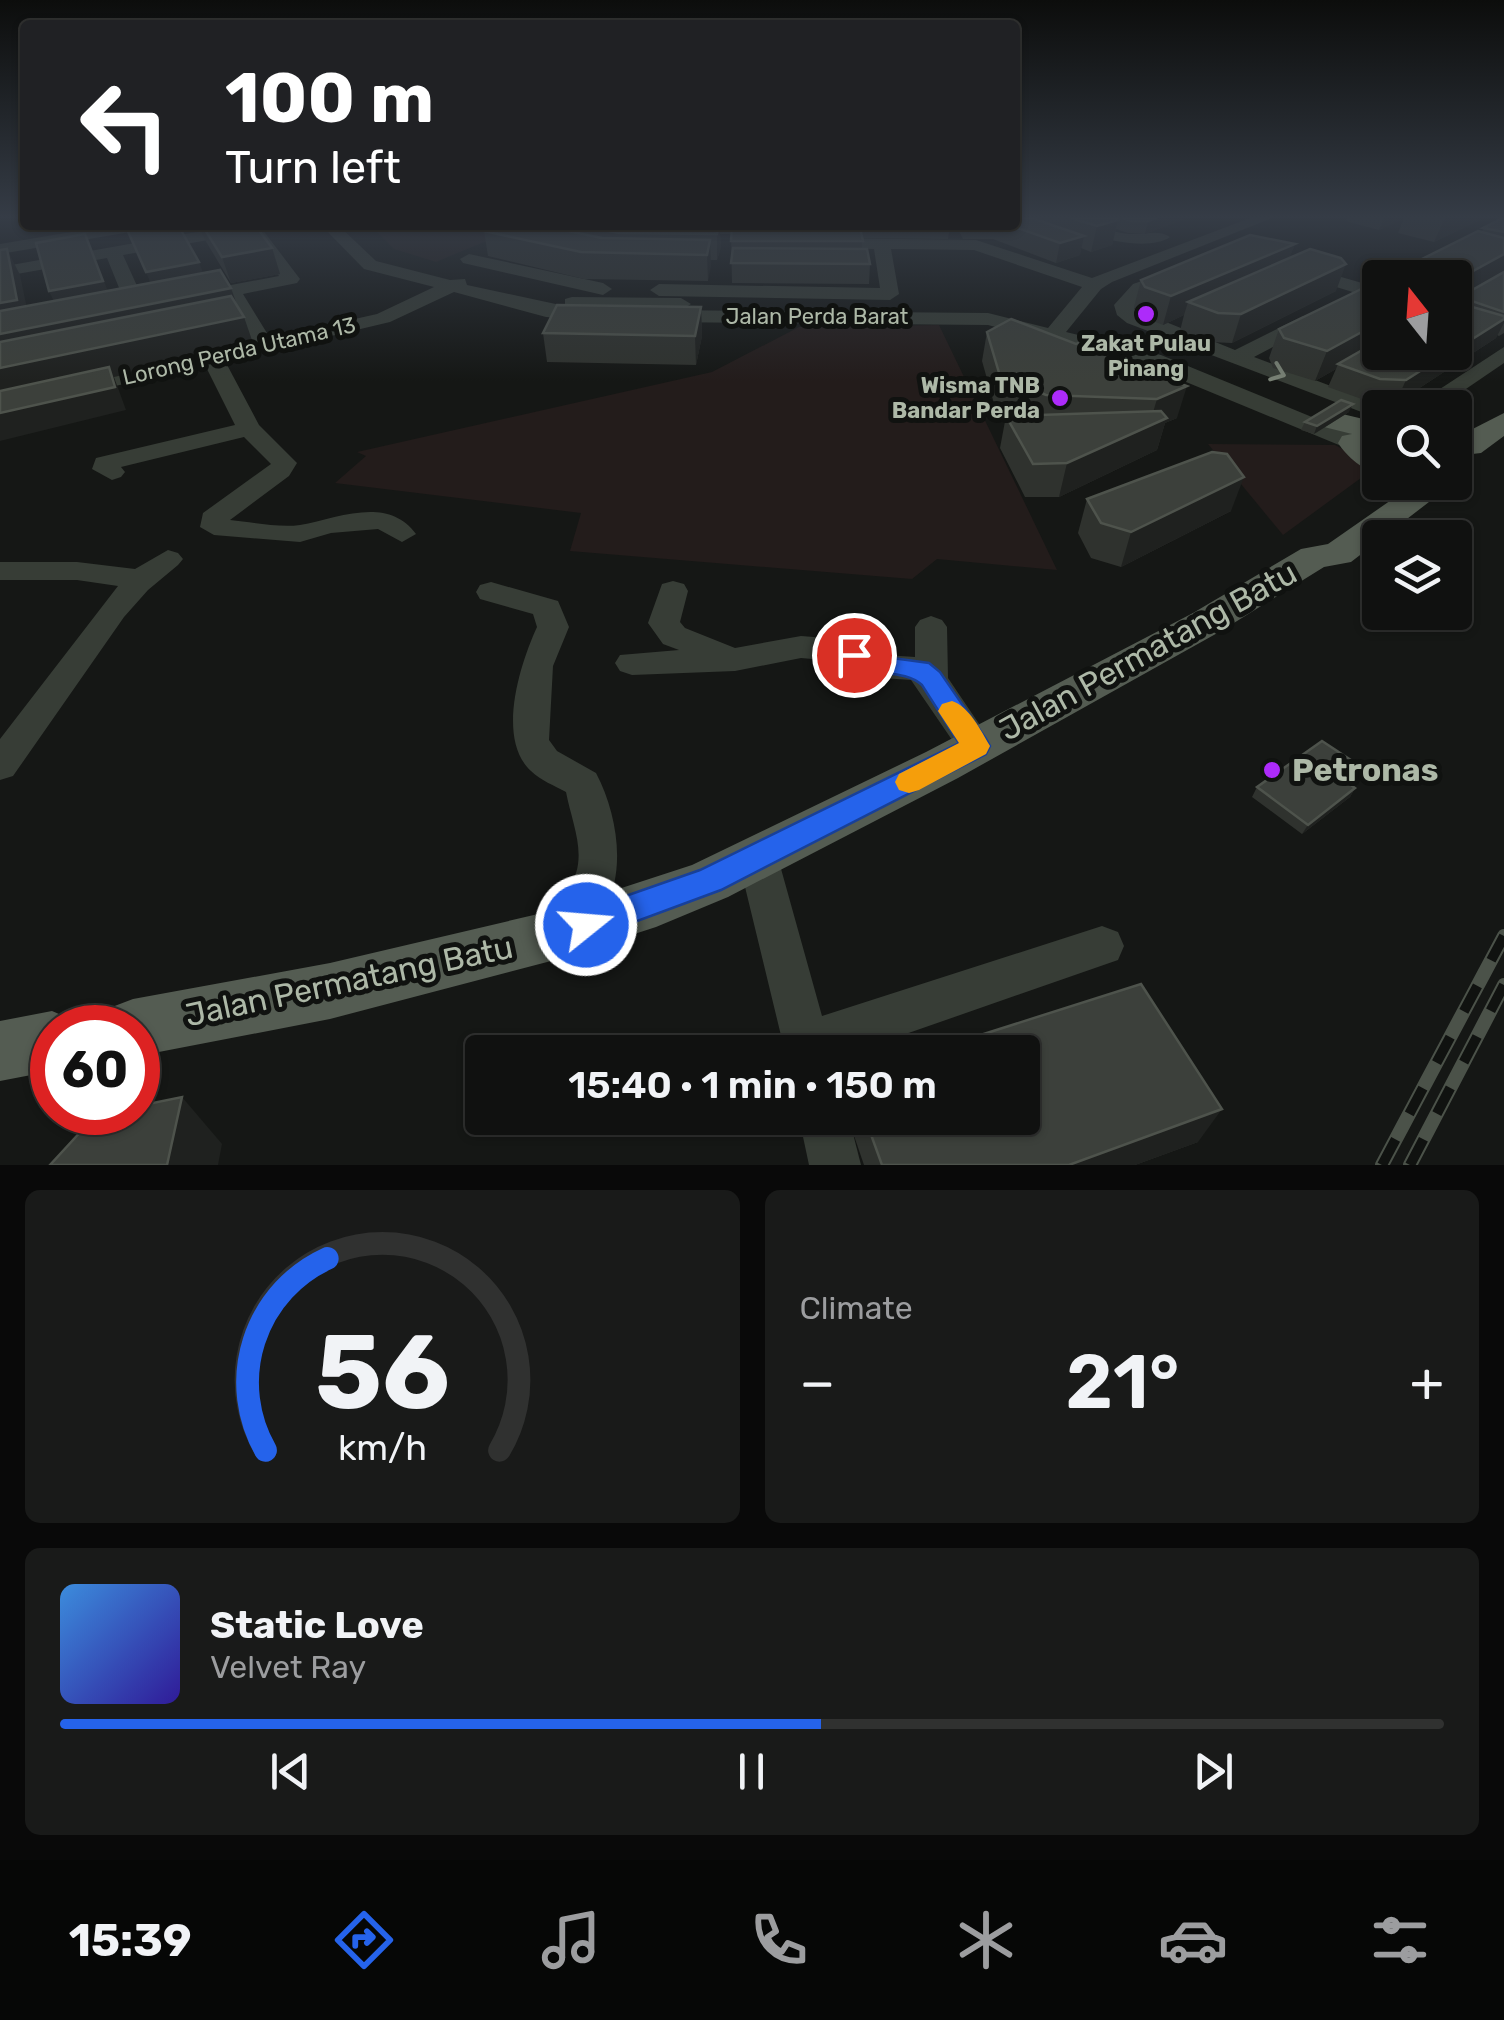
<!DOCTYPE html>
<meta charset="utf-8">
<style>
:root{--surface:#101110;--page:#191a19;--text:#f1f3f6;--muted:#9c9d9f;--line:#303130;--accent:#2563eb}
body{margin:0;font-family:Rubik,sans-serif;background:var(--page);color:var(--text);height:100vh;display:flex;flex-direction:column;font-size:38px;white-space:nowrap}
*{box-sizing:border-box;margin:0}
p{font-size:32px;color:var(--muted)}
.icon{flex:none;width:55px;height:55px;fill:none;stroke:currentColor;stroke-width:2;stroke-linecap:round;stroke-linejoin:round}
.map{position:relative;height:1165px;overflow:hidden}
.sheet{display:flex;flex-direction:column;gap:25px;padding:25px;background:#090909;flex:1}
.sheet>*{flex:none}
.banner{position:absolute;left:20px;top:20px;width:1000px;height:210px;border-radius:10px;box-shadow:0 2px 8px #0004,0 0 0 2px var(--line);background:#202124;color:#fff;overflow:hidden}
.needle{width:65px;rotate:343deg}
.controls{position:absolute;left:1362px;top:260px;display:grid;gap:20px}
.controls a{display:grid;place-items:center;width:110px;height:110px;border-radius:10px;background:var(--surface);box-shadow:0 2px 8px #0004,0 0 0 2px var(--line);font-size:50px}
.speed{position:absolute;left:30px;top:1005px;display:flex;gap:20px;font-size:50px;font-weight:700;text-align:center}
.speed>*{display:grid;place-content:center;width:130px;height:130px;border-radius:50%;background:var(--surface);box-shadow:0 2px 8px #0004,0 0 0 2px var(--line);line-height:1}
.speed .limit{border:15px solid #d22;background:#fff;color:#111}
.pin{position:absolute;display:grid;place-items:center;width:85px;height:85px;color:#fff;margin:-42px;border:5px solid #fff;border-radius:50%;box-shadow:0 2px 10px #0007}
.me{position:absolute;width:110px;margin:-55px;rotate:73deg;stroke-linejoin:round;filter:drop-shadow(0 0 8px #0008)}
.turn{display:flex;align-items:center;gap:35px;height:210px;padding:0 40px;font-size:45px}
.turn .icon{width:130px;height:130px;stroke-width:2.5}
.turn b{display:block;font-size:70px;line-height:85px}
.big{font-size:75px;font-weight:600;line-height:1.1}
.sheet .widget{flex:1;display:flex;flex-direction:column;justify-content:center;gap:15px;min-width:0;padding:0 35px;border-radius:15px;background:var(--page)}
.sheet .dial{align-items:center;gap:0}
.dial svg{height:260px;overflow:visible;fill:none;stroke:var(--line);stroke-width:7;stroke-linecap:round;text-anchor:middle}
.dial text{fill:var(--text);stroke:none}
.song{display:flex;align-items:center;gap:30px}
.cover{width:120px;height:120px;border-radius:15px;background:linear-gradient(135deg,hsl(210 70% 55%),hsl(250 70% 35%))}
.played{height:10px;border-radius:5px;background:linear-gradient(90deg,var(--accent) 55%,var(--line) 55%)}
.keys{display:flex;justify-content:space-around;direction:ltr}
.heat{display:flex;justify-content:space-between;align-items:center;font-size:55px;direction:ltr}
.sheet .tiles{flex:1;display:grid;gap:25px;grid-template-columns:1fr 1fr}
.widget:last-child{grid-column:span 2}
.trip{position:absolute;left:465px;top:1035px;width:575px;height:100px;border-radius:10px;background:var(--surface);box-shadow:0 2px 8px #0004,0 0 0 2px var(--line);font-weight:600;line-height:100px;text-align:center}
.dock{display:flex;height:160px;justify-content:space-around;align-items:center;background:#060706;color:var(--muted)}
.dock .icon{width:70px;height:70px}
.dock .current{color:var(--accent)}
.dock b{font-size:45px;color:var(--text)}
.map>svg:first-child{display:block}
.green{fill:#231c1b}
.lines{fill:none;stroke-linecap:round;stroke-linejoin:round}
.minor{fill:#373d36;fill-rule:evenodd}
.major{fill:#545c52;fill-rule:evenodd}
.rail-casing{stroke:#4b5249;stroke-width:14}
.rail{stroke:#101210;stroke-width:10;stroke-dasharray:29;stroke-linecap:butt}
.wall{fill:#2f322e}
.shaded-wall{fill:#1f211f}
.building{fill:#3c403b;stroke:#4e534c;stroke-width:2.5}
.oneway{stroke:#788174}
.route{fill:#2563eb;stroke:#184099;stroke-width:2.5}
.slow{fill:#f59e0b}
.poi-dot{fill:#ad2bfa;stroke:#101210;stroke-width:4}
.labels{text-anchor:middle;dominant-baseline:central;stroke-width:10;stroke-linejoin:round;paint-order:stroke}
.far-street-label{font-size:22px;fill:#adb8a7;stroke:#101210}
.far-poi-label{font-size:22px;font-weight:bold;fill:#adb8a7;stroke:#101210}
.near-street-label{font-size:32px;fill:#adb8a7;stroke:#101210}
.near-poi-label{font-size:32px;font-weight:bold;fill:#adb8a7;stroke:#101210;text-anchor:start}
</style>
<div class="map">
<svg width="1504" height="1165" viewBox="0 0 1504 1165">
<rect width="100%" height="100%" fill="#151715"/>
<g class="green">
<polygon points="370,225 525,225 436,262 394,249"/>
<polygon points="939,325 1057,570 937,559 912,579 570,551 581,513 335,483 366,456 357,452 712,372 799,327"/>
<polygon points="1208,444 1335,445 1376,467 1283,535"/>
</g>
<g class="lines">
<g class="minor">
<path d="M1055 218C1082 218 1104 232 1130 234 1144 235 1158 229 1170 237 1146 254 1077 235 1055 218Z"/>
<polygon points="1250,218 1272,218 1112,282 1101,289 1066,332 1161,355 1380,445 1380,462 1145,365 988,325 660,322 650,316 660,310 988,313 1048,328 1082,287 974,250 891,249 899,294 890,300 659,296 650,290 659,284 880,288 874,249 817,247 815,243 823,238 976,240 1092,278"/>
<polygon points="113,225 150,225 142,230 0,254 0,244"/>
<path d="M236 225H259L300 279 297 283 243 294 270 338 377 314 434 287 364 269 321 225H338L376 261 450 280 465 279 467 285 565 306V299L572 297 681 298 691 304 681 310 597 309 604 314 594 320 546 317 454 292 390 322 225 361 259 425 297 463 289 476 230 520C251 522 279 528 300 525 338 518 388 495 416 534L402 542 378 529 331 533 300 542 214 535 200 527 203 513 271 464 244 437 121 467 125 472 121 477 112 480 92 469 96 458 235 425 205 365 0 413V399L252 342 226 297 194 304 185 298 194 292 279 276 248 233 123 255 148 310 138 316 128 310 107 258 0 277V267Z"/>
<polygon points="469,254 603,283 612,289 603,295 463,263 460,259"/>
<polygon points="1303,266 1376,287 1378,291 1369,297 1297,275 1297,267"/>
<polygon points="1174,270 1180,271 1180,279 1147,292 1134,309 1235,350 1303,316 1317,316 1317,324 1254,357 1389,408 1380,408 1380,418 1372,416 1127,323 1117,315 1114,305 1133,284"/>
<polygon points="1504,347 1504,363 1438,408 1411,408"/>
<polygon points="1455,462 1469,471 1465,476 1455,478"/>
<polygon points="168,550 178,553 183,559 178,565 148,590 124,617 13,776 0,780 0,739 118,586 77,580 0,580 0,562 77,562 135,569"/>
<polygon points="673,581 684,584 688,591 680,622 685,628 735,648 801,636 839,639 885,655 915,657 915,627 920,620 931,616 942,620 947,627 948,678 994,746 989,756 976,760 963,756 911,680 882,678 835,661 801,658 735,671 632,675 620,671 615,663 620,655 679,650 663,644 648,623 662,584"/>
<path d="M491 582 558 601 569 627 553 666 549 740 557 751 596 773C626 830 632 920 560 947L545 941 538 927C546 911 558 902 568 888 590 860 572 824 566 792 555 786 540 780 531 771 496 739 520 664 537 627L533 614 480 599 476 592 480 585Z"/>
<polygon points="758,841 772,846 778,858 822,1016 1102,926 1118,932 1124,946 1118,960 854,1052 785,1052 738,858 744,846"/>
<polygon points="799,1118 849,1118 861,1165 809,1165"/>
</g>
<g class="major">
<path d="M1334 412 1380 423V441L1365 437 1380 449V475C1364 471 1347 457 1338 443L1342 436 1352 434 1324 427 1319 421 1324 415Z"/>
<polygon points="1504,413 1504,436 1481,453 1455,456 1455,438"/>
<polygon points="1417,482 1455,482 1351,562 1324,567 1221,631 958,778 728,897 656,927 551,961 330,1019 138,1056 138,1028 104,1028 112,1007 133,999 330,963 551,911 692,865 926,752 1193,613 1301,549 1328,544"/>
<polygon points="52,1011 73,1020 76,1028 52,1028 52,1071 0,1081 0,1021"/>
</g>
<g class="rail-casing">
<g id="rail">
<polyline points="1382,1165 1504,936"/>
<polyline points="1410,1165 1504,985"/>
</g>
</g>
<use href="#rail" class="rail"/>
</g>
<g class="wall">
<polygon points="1015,218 1187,218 1145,234 1128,233 1116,229 1112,245 1091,252 1081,248 1080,255 1056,263 993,239 963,239 956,225 1015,225"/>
<polygon points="1347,218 1484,218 1434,242 1398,233 1404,218 1379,230 1345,221"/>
<polygon points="199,225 255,225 272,248 280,274 231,283 205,240"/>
<polygon points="497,225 785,225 785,228 795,228 795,225 950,225 948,239 862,238 862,249 870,264 869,284 732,283 731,234 720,234 721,247 717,260 710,260 708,281 584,279 488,256 484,231"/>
<polygon points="1483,228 1504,232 1504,333 1499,336 1497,335 1496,338 1395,404 1370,402 1328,387 1336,369 1315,381 1273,368 1269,358 1279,329 1380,352 1457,303 1459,299 1455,301 1455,278 1392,278 1394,273 1482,232"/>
<polygon points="1295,244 1289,258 1336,291 1232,343 1209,342 1180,331 1184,315 1163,325 1138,315 1134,307 1141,280"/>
<polygon points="701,307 702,336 696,365 547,362 543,333"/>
<polygon points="987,332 1121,362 1177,418 1165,423 1157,450 1059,497 1025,497 1000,448 1006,416 1014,416 995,407 982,361"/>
<polygon points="1349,412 1314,434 1301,430 1305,422"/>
<polygon points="1087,499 1231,511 1121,567 1091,558 1078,533"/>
<polygon points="1352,774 1343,780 1355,788 1350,797 1302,834 1252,797 1257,787"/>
<polygon points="848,1118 1022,1118 1198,1142 1135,1165 864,1165"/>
</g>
<g class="shaded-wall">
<polygon points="1157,218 1187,218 1145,234 1148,221"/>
<polygon points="1384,218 1405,218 1379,230"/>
<polygon points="1445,218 1484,218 1434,242"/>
<polygon points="1118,220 1112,245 1091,252 1097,226"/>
<polygon points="719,225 721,247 717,260 717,234"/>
<polygon points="85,234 115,309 62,319 49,291"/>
<polygon points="1084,236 1080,255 1056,263 1060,243"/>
<polygon points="710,240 711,266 708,281 707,255"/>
<polygon points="1295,244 1285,270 1188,302 1184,315 1163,325 1171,296"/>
<polygon points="272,248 280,274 231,283 222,257"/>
<polygon points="7,249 20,275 31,328 231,288 241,316 0,367 0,303"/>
<polygon points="1504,254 1504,273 1455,301 1455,281"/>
<polygon points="199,262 209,288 157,299 146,272"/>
<polygon points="1346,264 1336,291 1232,343 1241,314"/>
<polygon points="701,307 702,336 696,365 695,336"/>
<polygon points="244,317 254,346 114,377 126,410 0,441 0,368"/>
<polygon points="1504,319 1504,323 1496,338 1395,404 1406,380 1450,352 1455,352 1455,350"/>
<polygon points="1380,322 1380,344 1338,364 1336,369 1315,381 1327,351"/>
<polygon points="1124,350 1116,380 1111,358"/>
<polygon points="1187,386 1177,418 1165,423 1157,450 1059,497 1067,463 1149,426 1157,399"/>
<polygon points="1353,404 1349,412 1314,434 1317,426"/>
<polygon points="1244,477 1231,511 1121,567 1131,532"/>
<polygon points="1357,764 1352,774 1334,787 1340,777"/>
<polygon points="1355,788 1350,797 1302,834 1308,825"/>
<polygon points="182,1097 222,1144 218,1165 167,1165"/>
<polygon points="1222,1109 1198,1142 1135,1165 1069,1165"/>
</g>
<g class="building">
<polygon points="1015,218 1032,218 1084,236 1060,243 1009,225 1015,225"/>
<polygon points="1071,218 1117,218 1118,220 1097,226"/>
<polygon points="1122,218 1157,218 1148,221 1131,221"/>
<polygon points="1503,218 1504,232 1483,228"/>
<polygon points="140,225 178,225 199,262 146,272 126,227"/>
<polygon points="202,225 255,225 272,248 222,257"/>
<polygon points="497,225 539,225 602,238 710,240 707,255 581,252 484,231"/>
<polygon points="578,225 719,225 717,234 619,233"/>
<polygon points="732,227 860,228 863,241 731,241"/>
<polygon points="1478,231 1504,238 1504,254 1455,281 1455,278 1413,278 1394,273"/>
<polygon points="85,234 103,281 49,291 36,243"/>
<polygon points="1250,235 1295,244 1171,296 1145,287 1141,280"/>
<polygon points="733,248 867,249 870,264 731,263"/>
<polygon points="7,249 17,300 0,303 0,250"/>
<polygon points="1310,249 1341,258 1346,264 1241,314 1218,313 1188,302"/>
<polygon points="220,270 231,288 0,334 0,311"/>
<polygon points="1504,272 1504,312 1460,297"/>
<polygon points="1380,280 1380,322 1327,351 1284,338 1279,329"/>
<polygon points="231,296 244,317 0,368 0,342"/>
<polygon points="1455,302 1504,316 1504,319 1455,350"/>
<polygon points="557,305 701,307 695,336 543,333"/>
<polygon points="1011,319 1076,344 1090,337 1124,350 1111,358 1187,386 1157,399 1046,395 1000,376 987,332"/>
<polygon points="1380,340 1380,352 1450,352 1406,380 1380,379 1338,364"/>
<polygon points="109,367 115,387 0,413 0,391"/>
<polygon points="1341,400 1353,404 1317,426 1305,422"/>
<polygon points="1161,411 1167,418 1067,463 1033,464 1006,416"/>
<polygon points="1212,452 1227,454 1244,477 1131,532 1101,523 1087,499"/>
<polygon points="1322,741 1357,764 1340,777 1355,788 1308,825 1257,787"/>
<polygon points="1141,984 1222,1109 1069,1165 882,1165 865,1118 1022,1118 1022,1052 927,1052"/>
<polygon points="182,1097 167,1165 50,1165 96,1115 108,1112 138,1112 138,1106"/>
</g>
<defs><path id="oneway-chevron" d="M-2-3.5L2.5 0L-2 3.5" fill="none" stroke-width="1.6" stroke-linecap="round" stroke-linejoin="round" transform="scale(2.5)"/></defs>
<use class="oneway" href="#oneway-chevron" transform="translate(1278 373) rotate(21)"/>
<linearGradient id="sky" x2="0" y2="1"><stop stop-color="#0c0d0c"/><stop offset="0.57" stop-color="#353c46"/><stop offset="1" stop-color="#353c46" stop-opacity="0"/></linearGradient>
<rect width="1504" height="381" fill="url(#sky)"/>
<path class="route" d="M854 646 885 657 929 663 940 672 986 739 990 746 986 754 721 890 586 940 574 935 569 925 574 914 700 870 959 743 922 685C901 666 861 680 841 655L845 649Z"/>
<path class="slow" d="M952 701C969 706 981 731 990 746L986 754 919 790 909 793 899 790 895 782 899 774 959 743 938 711 942 704Z"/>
<g class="poi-dot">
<circle cx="1146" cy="314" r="10"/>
<circle cx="1060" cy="398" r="10"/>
<circle cx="1272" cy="770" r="10"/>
</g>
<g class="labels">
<g class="far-street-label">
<text x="817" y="316">Jalan Perda Barat</text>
<text transform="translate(239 351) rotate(-13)">Lorong Perda Utama 13</text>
</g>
<g class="far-poi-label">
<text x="1146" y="343">Zakat Pulau<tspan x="1146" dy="25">Pinang</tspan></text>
<text x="1040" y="385" text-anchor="end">Wisma TNB<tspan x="1040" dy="25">Bandar Perda</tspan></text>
</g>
<g class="near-street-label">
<text transform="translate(1148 651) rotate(-29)">Jalan Permatang Batu</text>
<text transform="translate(349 981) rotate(-12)">Jalan Permatang Batu</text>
</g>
<g class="near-poi-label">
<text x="1292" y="770">Petronas</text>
</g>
</g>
</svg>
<div class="controls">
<a><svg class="needle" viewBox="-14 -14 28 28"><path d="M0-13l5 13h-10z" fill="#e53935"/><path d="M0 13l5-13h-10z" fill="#9c9d9f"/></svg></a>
<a><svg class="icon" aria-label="search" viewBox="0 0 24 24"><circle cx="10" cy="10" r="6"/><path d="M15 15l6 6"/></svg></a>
<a><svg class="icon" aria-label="layers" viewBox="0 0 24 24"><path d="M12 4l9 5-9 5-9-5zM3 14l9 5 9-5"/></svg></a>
</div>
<div class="speed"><div class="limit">60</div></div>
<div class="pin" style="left:854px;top:655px;background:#d93025"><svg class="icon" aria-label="arrive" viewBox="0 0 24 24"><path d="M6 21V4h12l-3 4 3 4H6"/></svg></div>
<svg class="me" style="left:586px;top:925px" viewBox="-20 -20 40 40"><circle r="17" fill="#2563eb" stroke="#fff" stroke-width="3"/><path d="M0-11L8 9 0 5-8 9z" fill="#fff"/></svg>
<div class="trip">15:40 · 1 min · 150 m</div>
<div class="banner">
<div class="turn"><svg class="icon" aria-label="left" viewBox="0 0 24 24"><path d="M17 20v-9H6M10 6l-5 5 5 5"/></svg><div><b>100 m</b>Turn left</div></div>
</div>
</div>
<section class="sheet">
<div class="tiles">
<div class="widget dial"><svg viewBox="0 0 100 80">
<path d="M14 69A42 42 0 1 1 86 69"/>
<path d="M14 69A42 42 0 0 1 33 10" stroke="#2563eb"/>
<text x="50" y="56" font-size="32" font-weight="700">56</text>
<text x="50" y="72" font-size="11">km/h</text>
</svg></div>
<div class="widget"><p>Climate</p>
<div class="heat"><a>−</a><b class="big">21°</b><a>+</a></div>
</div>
<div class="widget">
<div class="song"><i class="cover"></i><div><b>Static Love</b><p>Velvet Ray</p></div></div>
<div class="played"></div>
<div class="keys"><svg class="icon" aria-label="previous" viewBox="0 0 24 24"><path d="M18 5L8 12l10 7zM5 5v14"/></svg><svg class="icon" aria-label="pause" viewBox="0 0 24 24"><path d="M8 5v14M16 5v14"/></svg><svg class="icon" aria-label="next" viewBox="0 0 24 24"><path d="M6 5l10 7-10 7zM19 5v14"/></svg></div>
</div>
</div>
</section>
<nav class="dock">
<b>15:39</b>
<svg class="icon current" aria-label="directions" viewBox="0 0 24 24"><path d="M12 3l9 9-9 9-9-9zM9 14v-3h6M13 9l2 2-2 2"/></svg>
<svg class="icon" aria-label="music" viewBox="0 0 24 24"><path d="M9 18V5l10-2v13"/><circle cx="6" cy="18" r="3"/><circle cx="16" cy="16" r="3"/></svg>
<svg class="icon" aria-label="phone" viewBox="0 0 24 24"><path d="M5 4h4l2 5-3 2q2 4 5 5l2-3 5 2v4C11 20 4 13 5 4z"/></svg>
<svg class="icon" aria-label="climate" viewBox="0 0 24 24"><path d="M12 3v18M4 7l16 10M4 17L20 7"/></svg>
<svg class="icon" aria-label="car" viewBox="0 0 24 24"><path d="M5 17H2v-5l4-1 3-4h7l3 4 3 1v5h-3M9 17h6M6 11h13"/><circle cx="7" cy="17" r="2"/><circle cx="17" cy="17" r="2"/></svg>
<svg class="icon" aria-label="filters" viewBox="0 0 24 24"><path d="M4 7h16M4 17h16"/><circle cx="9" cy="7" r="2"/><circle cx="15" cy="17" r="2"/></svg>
</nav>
